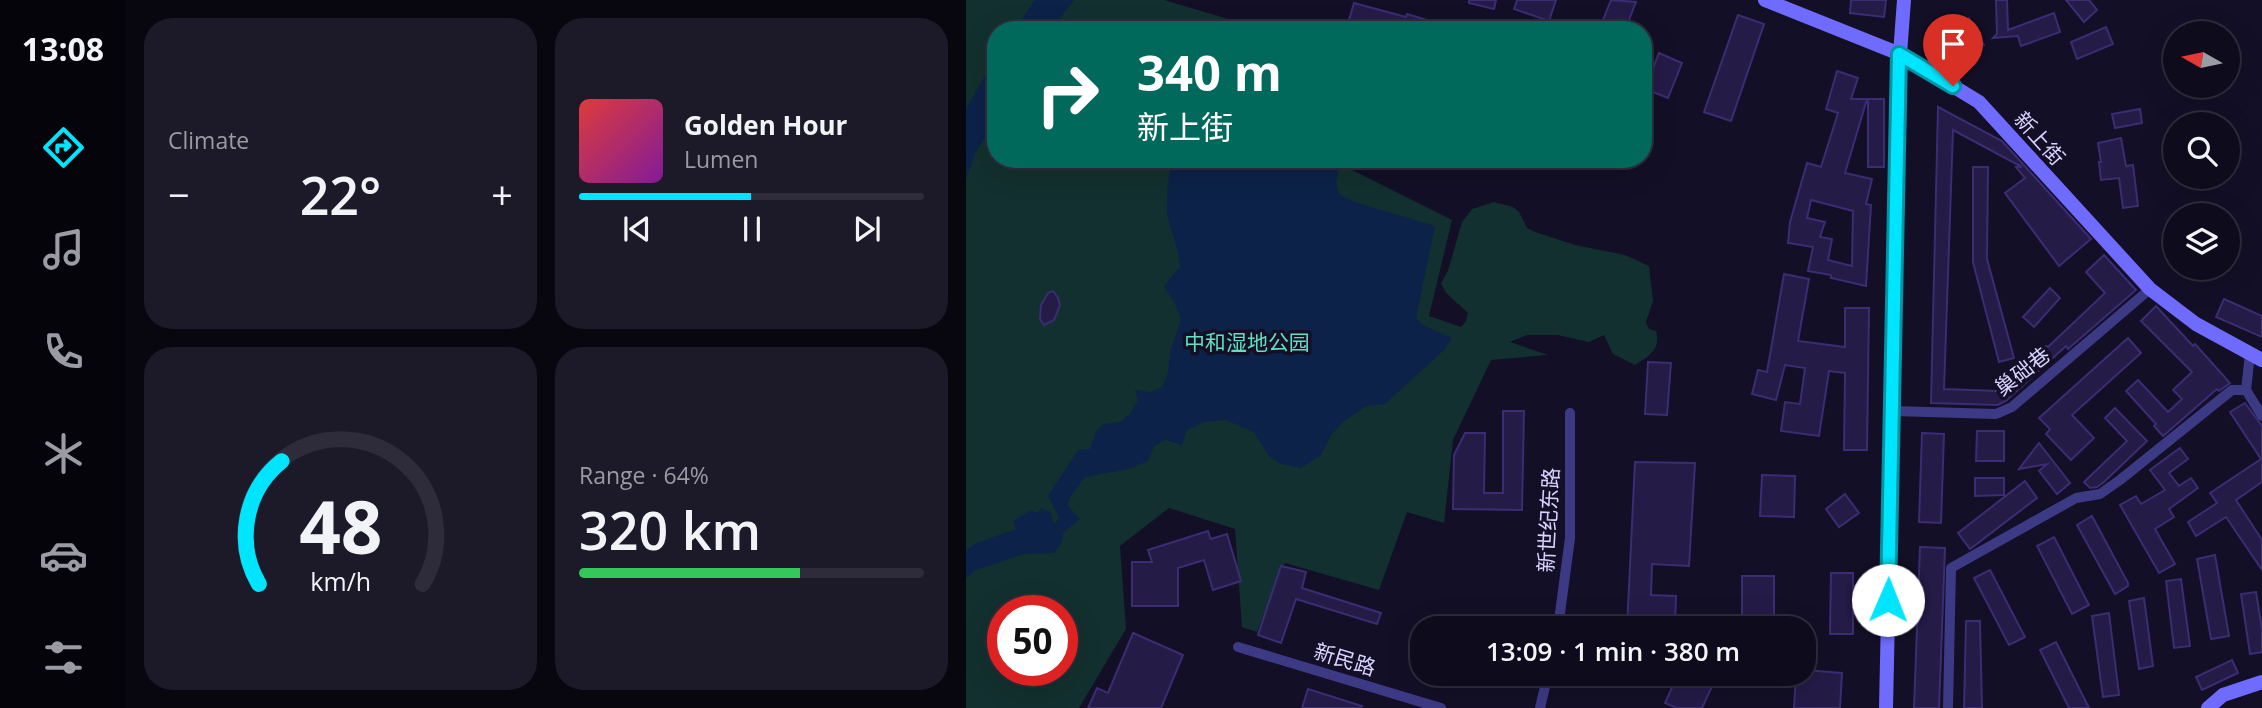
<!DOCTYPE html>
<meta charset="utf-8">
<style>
:root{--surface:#0e0b1c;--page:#1c1929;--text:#f1f3f6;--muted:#9b9ba3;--line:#2e2b3b;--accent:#00e5ff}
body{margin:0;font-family:"Open Sans","Noto Sans SC",sans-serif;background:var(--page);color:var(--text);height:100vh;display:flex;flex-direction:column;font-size:26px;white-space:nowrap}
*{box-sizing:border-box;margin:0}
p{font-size:23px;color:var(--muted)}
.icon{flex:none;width:38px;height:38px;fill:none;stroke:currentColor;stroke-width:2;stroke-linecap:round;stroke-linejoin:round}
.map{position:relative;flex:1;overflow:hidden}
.sheet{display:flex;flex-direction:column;gap:18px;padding:18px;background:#08060f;width:840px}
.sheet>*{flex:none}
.banner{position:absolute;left:21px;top:21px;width:665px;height:147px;border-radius:28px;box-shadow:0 7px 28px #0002,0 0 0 2px var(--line);background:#00695c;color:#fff;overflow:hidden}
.needle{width:46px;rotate:279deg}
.fabs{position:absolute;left:1197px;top:21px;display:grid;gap:14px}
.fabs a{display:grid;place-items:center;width:77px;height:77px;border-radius:50%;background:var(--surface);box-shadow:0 7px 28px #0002,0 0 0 2px var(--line);font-size:35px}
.speed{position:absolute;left:21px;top:595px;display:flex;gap:14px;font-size:35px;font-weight:700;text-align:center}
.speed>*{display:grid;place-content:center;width:91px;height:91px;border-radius:50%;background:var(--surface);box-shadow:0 7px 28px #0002,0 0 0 2px var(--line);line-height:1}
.speed .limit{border:10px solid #d22;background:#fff;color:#111}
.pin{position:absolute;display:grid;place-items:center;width:60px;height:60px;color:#fff;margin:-72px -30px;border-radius:50% 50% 50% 0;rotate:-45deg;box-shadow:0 0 7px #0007}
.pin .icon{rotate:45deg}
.me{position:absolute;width:77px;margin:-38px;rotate:1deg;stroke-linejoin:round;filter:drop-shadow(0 0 5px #0008)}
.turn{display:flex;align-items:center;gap:24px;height:147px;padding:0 35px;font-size:32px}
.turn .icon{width:91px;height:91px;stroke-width:2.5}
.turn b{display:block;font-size:49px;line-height:60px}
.big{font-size:52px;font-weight:600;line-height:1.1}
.sheet .widget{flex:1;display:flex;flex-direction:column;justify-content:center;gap:10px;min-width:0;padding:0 24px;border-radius:28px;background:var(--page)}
.sheet .dial{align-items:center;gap:0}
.dial svg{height:182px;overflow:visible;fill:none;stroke:var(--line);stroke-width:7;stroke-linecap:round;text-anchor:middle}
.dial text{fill:var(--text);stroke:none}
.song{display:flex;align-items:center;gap:21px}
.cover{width:84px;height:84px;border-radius:10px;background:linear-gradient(135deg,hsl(0 70% 55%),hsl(290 70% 35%))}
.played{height:7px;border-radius:4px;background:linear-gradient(90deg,var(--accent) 50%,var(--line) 50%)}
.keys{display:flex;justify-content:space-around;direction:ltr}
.heat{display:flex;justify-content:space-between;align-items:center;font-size:38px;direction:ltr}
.charge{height:10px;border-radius:5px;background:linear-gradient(90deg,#34c759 64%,var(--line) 0)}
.sheet .tiles{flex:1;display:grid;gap:18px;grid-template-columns:repeat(2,1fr)}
.trip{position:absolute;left:444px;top:616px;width:406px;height:70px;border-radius:28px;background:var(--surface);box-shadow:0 7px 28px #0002,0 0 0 2px var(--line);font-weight:600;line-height:70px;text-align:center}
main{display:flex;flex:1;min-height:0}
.tab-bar{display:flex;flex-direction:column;width:126px;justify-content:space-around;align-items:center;background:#06040b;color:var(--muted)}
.tab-bar .icon{width:49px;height:49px}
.tab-bar .active{color:var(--accent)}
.tab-bar b{font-size:32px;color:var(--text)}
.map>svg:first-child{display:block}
.green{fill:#12302f;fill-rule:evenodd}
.water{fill:#0c2248}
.building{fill:#241b47;stroke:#3b2d73;stroke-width:2;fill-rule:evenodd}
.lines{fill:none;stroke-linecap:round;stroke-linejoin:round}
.street{stroke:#3d3a85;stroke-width:10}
.secondary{stroke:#6f6bff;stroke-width:14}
.route-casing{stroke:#0095a6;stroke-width:18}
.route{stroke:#00e5ff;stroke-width:12}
.labels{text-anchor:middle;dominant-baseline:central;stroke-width:7;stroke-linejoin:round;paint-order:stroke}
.street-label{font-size:21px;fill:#d9d4ff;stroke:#130f26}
.park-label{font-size:21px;fill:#5fe0c0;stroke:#130f26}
</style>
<main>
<nav class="tab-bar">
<b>13:08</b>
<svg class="icon active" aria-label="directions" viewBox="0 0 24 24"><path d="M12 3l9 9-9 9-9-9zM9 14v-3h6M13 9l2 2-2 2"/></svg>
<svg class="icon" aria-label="music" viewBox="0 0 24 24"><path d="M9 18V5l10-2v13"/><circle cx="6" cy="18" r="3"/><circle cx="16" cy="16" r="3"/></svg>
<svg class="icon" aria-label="phone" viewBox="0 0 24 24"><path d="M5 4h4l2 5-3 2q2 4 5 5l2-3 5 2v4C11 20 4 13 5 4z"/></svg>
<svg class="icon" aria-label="climate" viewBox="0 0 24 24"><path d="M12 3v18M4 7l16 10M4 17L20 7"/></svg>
<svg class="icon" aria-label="car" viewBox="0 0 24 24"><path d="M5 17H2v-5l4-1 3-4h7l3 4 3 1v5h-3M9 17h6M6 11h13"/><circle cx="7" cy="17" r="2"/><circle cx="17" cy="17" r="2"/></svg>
<svg class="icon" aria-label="filters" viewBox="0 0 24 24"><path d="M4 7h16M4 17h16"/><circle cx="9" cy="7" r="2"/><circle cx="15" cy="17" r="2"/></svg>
</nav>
<section class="sheet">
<div class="tiles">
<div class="widget"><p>Climate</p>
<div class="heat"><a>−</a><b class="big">22°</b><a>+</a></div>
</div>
<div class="widget">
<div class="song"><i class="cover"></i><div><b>Golden Hour</b><p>Lumen</p></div></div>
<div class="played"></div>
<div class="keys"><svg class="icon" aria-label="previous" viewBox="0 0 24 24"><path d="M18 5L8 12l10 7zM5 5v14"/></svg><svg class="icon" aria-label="pause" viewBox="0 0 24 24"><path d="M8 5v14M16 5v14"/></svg><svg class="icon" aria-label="next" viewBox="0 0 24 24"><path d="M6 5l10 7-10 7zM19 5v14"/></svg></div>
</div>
<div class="widget dial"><svg viewBox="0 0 100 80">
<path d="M14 69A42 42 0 1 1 86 69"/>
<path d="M14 69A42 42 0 0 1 24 15" stroke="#00e5ff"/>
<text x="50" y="56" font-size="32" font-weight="700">48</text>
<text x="50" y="72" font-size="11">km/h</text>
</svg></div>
<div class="widget"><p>Range · 64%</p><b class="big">320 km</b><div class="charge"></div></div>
</div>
</section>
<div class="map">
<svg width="1296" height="708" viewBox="0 0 1296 708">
<rect width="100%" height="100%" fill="#130f26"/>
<path class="green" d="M0 0H198L300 30H30V159H384L382 168 486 220 463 316 495 327 500 321 502 313 480 293 475 283 482 271 496 222 506 209 528 202 547 207 553 212 561 228 569 232 609 245 659 255 683 266 687 301 680 322 683 329 690 331C695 350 683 356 669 365L647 354 638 335 623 342 592 335H561L544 342 582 355 525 360 487 440 478 523 441 512 413 590 319 563 291 632 276 627 269 529 203 508 154 546 160 629 113 708H0ZM37 611H96V670H37Z"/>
<g class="water">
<polygon points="69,0 108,0 85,30 48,30"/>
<polygon points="30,57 30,118 9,154 0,179 0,109"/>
<path d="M205 159H374L370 184 374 195 392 203 469 226 450 318 457 325 486 338 479 349 419 404 400 406 377 422 365 435 355 455 335 468 315 464 303 456 288 432 260 420 238 422 221 430 216 445 200 440 188 446 182 461 162 469 119 477 106 494 101 505 114 519 97 533 96 542 88 553 57 554 8 571 0 578V550L11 543 50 529 47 521 65 510 71 513 75 508 84 512 88 524 93 518 82 496 112 450 124 449 130 431 138 424 154 422 164 414 172 400 169 390 185 392 196 387 202 373 204 352 215 319 210 306 198 286 214 267C213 251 207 237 203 222 198 201 203 180 205 159Z"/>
</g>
<g class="building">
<polygon points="503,0 530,0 528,9 503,3"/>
<polygon points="551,0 590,0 583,21 548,9"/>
<polygon points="645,0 670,2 659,30 633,30"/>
<polygon points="885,0 920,0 918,17 884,13"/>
<polygon points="1030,0 1041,0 1042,30 1088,13 1094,32 1055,46 1052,36 1027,38 1031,34"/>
<polygon points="1100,0 1123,0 1131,10 1118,22"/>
<polygon points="388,3 440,17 441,14 484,27 483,30 380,30"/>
<polygon points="772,15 798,24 765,121 738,112"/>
<polygon points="1003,18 1018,45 993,59 979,33"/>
<polygon points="1140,27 1147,44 1111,59 1105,42"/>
<polygon points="693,53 716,63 702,98 679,89"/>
<path d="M871 71 892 78 885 99H901L879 173 906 179 900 204 905 205 900 286 865 278V275L842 271 847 247 822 243 824 222 841 163 855 167 872 113 860 109ZM845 200 887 211 886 266 862 260 866 239 854 237 859 222 841 218Z"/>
<rect x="902" y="99" width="16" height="68"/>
<polygon points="972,107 1036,141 1125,239 1093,266 1039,193 1059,178 1050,167 1056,167 987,130 978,389 1031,391 1080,346 1082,347 1139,293 1120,272 1138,255 1170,290 1102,349 1100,346 1040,401 1032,405 965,403"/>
<polygon points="1174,109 1176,123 1149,128 1146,114"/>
<polygon points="1155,138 1160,166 1167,165 1172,206 1157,208 1153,178 1135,180 1133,162 1135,162 1132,143"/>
<polygon points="1007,167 1022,167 1021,259 1048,358 1033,362 1007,262"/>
<polygon points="1228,268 1247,268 1252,276 1230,280"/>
<polygon points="818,274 843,279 832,341 879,347 879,308 903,308 901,450 878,450 879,373 863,371 853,436 815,431 819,402 834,404 839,368 819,365 810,400 786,394 792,370 801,372"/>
<polygon points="1084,288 1094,298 1068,327 1057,317"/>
<polygon points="87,291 92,298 94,305 88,320 78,325 74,319 75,305 82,293"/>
<polygon points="1258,299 1296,316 1296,337 1250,317"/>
<polygon points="1190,306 1227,346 1229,344 1264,383 1253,391 1251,389 1197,436 1188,426 1190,424 1160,391 1172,380 1202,412 1216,399 1207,390 1226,372 1175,321"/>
<polygon points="1162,338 1175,353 1106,415 1128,438 1105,460 1080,434 1084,429 1073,418"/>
<polygon points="682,362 705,363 701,415 679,414"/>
<polygon points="1279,403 1296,426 1296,482 1270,500 1296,540 1296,570 1260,517 1230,536 1222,522 1251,503 1244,493 1295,459 1264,412"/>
<polygon points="1149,408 1181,441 1138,482 1131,487 1124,488 1118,482 1161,441 1139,418"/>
<polygon points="537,411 558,411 556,510 487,509 488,455 499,433 519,433 518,493 537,493"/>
<polygon points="1011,431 1038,431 1038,461 1010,461"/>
<polygon points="956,433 978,434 975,523 953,522"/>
<polygon points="1073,443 1104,483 1091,494 1073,471 1081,464 1053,469"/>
<polygon points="1214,448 1222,459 1203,473 1213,486 1225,478 1232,488 1203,509 1208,517 1189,529 1209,564 1193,573 1154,505 1170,496 1175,504 1199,490 1184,470"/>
<polygon points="669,462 729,463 723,566 686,564 685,595 710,596 709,628 661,628"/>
<polygon points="796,475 829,476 828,517 794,516"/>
<polygon points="1009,478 1038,478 1038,495 1009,496"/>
<polygon points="1059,481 1071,498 1004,549 992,533"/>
<polygon points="879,494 893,513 873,527 860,509"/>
<polygon points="1126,516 1162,583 1162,586 1149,594 1111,525"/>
<polygon points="242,531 245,539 261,534 275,581 247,590 238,560 212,568 212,606 166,606 166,562 186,562 182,550"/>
<polygon points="1088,537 1123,605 1106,614 1071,546"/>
<polygon points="954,547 979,548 973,708 948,708"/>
<polygon points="1249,555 1263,636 1245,639 1231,559"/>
<polygon points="315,566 340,572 336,588 415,613 411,624 330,599 315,643 292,635"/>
<polygon points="1024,570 1059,637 1043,645 1008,578"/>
<polygon points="865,573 887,573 887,634 864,634"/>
<polygon points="776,576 808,576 808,618 776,619"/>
<polygon points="1215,579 1224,646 1208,648 1200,581"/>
<polygon points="1290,592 1296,629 1296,652 1284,654 1275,594"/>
<polygon points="1178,598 1187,666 1173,669 1163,601"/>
<polygon points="1143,613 1153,695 1137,697 1126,616"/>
<polygon points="1000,621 1014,621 1016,708 998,708"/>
<polygon points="167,633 217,655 195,708 122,708 131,688 142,693"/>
<polygon points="1090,642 1123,708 1103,708 1074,650"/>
<polygon points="1266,660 1272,673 1236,690 1230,677"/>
<polygon points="838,670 876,673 874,708 828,708 830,674 838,674"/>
<polygon points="712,674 735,674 749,680 736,708 711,708 699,703"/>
<polygon points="342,689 396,706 395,708 336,708"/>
</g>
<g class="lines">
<g class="street">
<polyline points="1284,354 1280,390 1296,416"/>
<polyline points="927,411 1030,414 1046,407 1184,289"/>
<polyline points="592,628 604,538 604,413"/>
<polyline points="272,647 475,708"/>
<polyline points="574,708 582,674"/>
<polyline points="982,708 985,568 1110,498 1134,494 1154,480 1266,390 1280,390"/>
</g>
<g class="secondary">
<polyline points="799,0 934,54 1013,102 1184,289 1230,324 1296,360"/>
<polyline points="920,708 934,54 938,0"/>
<polyline points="1242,708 1257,695 1296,682"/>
</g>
</g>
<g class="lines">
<g class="route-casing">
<polyline id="route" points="922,600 933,54 987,86"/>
</g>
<use href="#route" class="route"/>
</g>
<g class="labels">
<g class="street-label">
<text transform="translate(1074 138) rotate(48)">新上街</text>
<text transform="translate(1056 371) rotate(-38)">巢础巷</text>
<text transform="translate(582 520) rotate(-87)">新世纪东路</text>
<text transform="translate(379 659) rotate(17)">新民路</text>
</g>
<g class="park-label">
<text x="281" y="342">中和湿地公园</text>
</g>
</g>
</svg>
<div class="fabs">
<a><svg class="needle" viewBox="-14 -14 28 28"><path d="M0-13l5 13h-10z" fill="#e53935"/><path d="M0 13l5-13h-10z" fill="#9b9ba3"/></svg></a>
<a><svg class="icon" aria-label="search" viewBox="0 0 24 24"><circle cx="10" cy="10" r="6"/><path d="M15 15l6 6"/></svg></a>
<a><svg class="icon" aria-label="layers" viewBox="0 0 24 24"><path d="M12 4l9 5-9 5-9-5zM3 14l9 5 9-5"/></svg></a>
</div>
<div class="speed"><div class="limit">50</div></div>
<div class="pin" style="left:987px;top:86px;background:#d93025"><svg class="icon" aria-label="arrive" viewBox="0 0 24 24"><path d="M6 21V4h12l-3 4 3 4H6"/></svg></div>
<svg class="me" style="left:922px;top:600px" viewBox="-20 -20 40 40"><circle r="19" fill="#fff"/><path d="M0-13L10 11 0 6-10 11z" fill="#00e5ff"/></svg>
<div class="trip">13:09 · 1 min · 380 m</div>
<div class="banner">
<div class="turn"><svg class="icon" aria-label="right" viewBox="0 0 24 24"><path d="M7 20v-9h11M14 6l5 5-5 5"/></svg><div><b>340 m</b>新上街</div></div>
</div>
</div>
</main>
